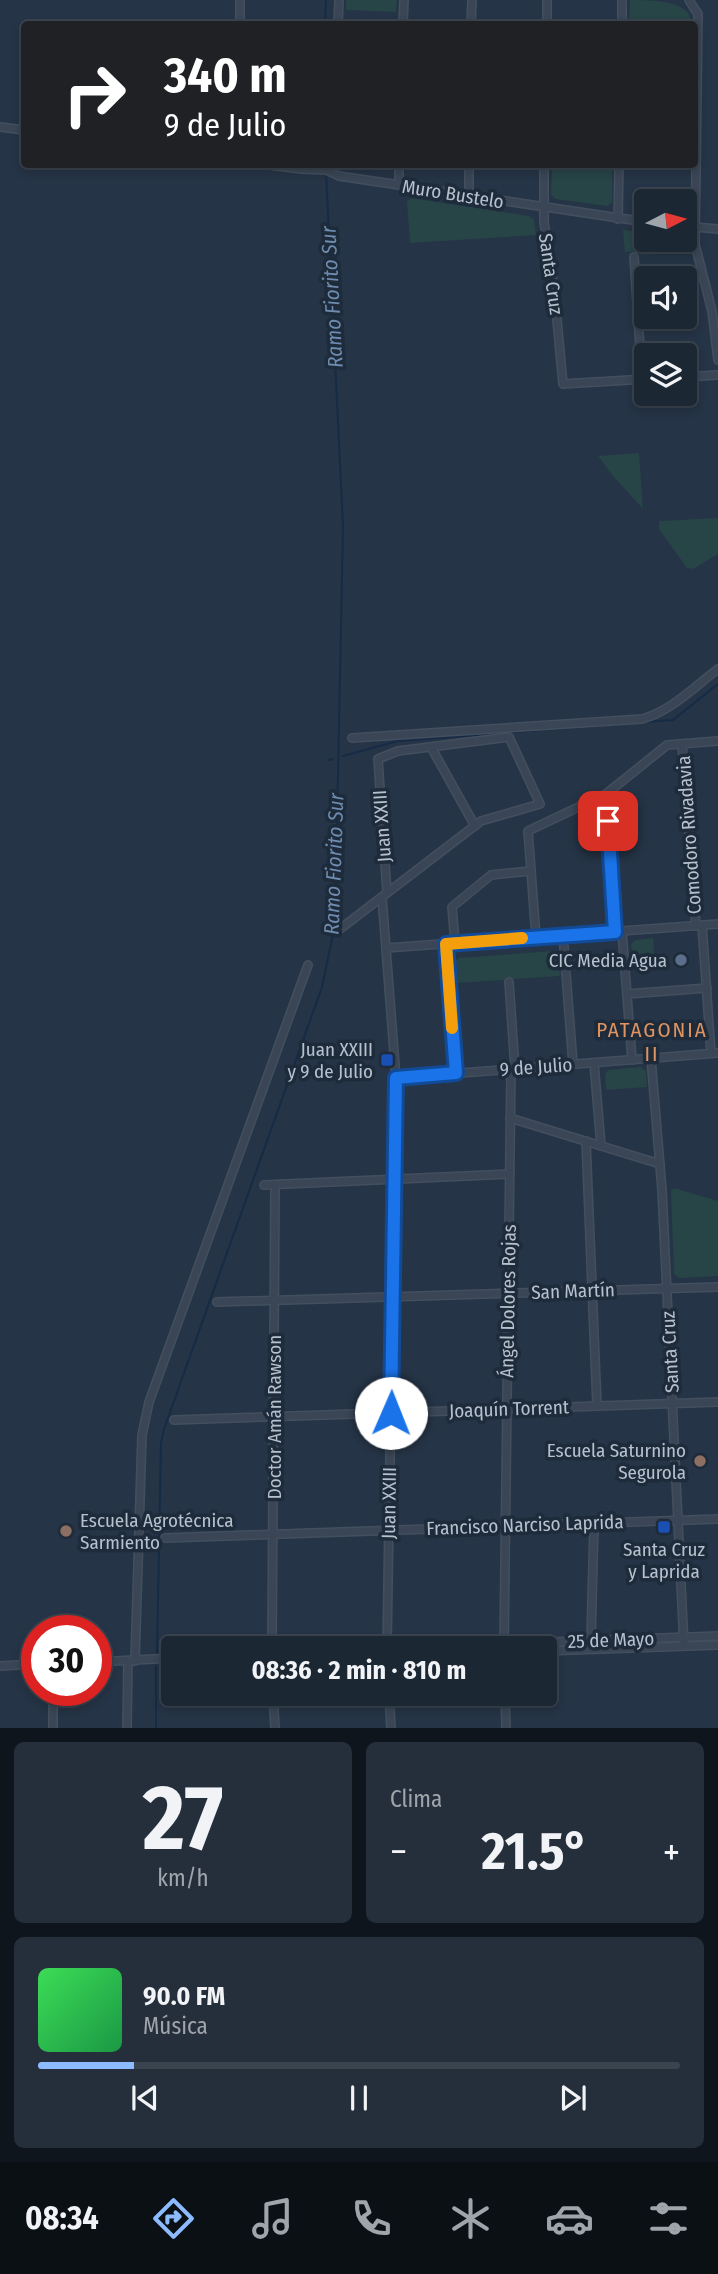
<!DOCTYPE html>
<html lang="es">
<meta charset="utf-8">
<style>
:root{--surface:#1c2734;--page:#252f3c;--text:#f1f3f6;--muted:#a0a5ac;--line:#3a444f;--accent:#8cbcff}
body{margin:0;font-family:"Fira Sans Condensed",sans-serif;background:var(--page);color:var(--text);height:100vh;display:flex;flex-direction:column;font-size:26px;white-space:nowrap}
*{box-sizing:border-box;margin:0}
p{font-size:23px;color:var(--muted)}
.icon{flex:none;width:38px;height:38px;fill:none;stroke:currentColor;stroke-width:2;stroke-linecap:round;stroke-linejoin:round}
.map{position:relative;height:1728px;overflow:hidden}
.side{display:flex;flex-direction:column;gap:14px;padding:14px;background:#0f151d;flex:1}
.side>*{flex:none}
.banner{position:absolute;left:21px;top:21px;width:677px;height:147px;border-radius:7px;box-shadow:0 4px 10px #0003,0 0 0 2px var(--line);background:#202124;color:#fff;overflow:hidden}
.needle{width:46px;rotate:84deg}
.fabs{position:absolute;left:634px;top:189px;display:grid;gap:14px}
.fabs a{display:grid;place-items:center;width:63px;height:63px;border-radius:7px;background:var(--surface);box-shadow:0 4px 10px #0003,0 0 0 2px var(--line);font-size:35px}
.speed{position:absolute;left:21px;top:1615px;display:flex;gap:14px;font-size:35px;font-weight:700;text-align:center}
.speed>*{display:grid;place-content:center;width:91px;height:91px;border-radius:50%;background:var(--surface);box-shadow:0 4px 10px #0003,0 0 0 2px var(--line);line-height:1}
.speed .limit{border:10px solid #d22;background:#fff;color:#111}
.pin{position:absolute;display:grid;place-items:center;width:60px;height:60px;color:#fff;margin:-30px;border-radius:14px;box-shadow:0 4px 10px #0006}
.me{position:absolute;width:77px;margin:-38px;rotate:1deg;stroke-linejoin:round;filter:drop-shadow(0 0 5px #0008)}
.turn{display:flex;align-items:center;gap:24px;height:147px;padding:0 28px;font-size:32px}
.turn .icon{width:91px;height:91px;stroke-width:2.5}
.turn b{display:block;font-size:49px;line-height:60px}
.big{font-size:52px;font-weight:700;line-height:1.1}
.side .tile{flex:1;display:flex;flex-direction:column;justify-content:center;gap:10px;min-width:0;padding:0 24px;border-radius:10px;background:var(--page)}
.side .dial{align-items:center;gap:0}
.dial b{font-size:91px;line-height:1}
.song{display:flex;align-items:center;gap:21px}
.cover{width:84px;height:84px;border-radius:10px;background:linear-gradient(135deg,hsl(130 70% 55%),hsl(140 70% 35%))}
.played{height:7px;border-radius:4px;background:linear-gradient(90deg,var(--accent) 15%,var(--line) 15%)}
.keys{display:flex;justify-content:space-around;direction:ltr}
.heat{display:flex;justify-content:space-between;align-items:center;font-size:38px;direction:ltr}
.side .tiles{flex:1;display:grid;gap:14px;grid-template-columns:1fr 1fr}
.tile:last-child{grid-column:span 2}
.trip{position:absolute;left:161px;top:1636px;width:396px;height:70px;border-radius:7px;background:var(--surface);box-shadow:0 4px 10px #0003,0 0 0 2px var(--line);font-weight:700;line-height:70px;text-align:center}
.dock{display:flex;height:112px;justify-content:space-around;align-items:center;background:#0b1015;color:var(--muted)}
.dock .icon{width:49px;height:49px}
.dock .active{color:var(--accent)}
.dock b{font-size:32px;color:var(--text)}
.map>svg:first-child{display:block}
.green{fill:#274447}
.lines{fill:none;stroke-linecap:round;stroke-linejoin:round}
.stream{stroke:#162b46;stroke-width:2}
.minor-casing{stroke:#434f5e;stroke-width:10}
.minor{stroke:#3a4655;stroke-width:7}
.route-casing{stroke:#114b97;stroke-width:18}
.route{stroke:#1a73e8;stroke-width:12}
.slow{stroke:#f59e0b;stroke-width:12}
.service-dot{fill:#5c6f8a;stroke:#1e2b3a;stroke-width:2.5}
.transit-dot{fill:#1a4fb4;stroke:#1e2b3a;stroke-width:2.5}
.education-dot{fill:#8d6e63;stroke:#1e2b3a;stroke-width:2.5}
.labels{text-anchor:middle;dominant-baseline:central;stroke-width:7;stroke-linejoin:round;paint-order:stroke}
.street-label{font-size:19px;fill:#b7c1ce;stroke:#1e2b3a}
.poi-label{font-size:19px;fill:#b7c1ce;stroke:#1e2b3a;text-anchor:end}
.water-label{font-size:21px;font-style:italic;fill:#6e8cb0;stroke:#1e2b3a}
.neighbourhood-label{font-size:21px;letter-spacing:2px;fill:#e09461;stroke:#1e2b3a}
</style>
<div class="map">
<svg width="718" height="1728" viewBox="0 0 718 1728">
<rect width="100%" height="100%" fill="#253446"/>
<g class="green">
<polygon points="346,0 397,0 396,12 346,10"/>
<path d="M630 0C653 0 692 0 691 24L629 22Z"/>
<polygon points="552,165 612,165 612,203 607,206 555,199 551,194"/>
<polygon points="411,198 529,216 534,220 536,235 410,243 407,202"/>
<polygon points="623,230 646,233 646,240 683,240 689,252 643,255 642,251 625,252"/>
<polygon points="639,453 643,509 613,476 598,456"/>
<polygon points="718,518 718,554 693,569 687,568 659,529 659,521"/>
<polygon points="653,938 655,965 633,966 631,944 635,940"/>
<polygon points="554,951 558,954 560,976 457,983 455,962 458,958"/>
<polygon points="641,1067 646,1071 647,1087 606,1090 605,1074 608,1070"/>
<polygon points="674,1188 718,1201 718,1276 679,1278 674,1274 671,1191"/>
</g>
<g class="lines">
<g class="stream">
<polyline points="325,24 326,0"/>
<polyline points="644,722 673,720 718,684"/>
<polyline points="343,756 398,741 621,724"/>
<polyline points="329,760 333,759"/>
<polyline points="157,1653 161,1443 164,1429 322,987 335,925 343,526 326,173"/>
<polyline points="156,1728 156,1666"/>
</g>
<g class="minor-casing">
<g id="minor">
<polyline points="240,0 240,24"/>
<polyline points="689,0 698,14 695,244 712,311 718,360"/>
<polyline points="338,24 339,0"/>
<polyline points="403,24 404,0"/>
<polyline points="471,24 472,0"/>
<polyline points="547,24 547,0"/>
<polyline points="622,24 622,0"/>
<polyline points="0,127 24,130"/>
<polyline points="262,164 300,169 326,170 339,176 646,222"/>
<polyline points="544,164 544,222 554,288 563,384 646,379"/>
<polyline points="399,185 399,164"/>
<polyline points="469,196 469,164"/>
<polyline points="618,219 619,164"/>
<polyline points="684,226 718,229"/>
<polyline points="634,257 642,379"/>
<polyline points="684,377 718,375"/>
<path d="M352 738 642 719C671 711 694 687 718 669"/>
<polyline points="682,744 696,926"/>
<polyline points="431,747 475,826"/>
<polyline points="606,794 615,931"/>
<polyline points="382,897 396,1078 387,1648"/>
<polyline points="702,925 711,1053"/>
<polyline points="340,929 481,821 540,804 509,737 398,751 378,759 387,893"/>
<polyline points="622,931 632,1060"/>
<polyline points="563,935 573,1064"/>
<polyline points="536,937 528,831 606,794 667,745 718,741"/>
<polyline points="455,943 452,907 491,875 531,871"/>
<polyline points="446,944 456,1073"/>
<polyline points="386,948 718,924"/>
<polyline points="509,982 515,1069"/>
<polyline points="627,994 707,988"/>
<polyline points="651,1058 662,1190 684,1646"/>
<polyline points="594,1063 601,1146"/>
<polyline points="396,1078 718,1053"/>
<polyline points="510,1118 660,1164"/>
<polyline points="586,1141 597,1406"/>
<polyline points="264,1185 510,1174"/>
<polyline points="217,1302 718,1287"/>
<polyline points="174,1420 718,1402"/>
<polyline points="165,1538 718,1519"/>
<polyline points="591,1641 594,1524"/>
<polyline points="272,1648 275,1185"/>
<polyline points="378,1648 718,1636"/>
<polyline points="504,1648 511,1069"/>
<polyline points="544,1651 718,1645"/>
<polyline points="135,1661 142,1435 149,1402 308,965"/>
<polyline points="96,1662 173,1658"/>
<polyline points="0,1666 37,1664"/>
<polyline points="273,1694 275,1728"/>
<polyline points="389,1694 391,1728"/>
<polyline points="505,1694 506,1728"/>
<polyline points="53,1728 53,1690"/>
<polyline points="127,1728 128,1661"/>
</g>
</g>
<use href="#minor" class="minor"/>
</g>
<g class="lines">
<g class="route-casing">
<polyline id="route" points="391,1413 396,1078 456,1073 446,944 615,932 608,821"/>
</g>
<use href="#route" class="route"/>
<polyline class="slow" points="452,1028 446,944 522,938"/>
</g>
<circle class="service-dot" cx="681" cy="960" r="7"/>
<g class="transit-dot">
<rect x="380" y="1053" width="14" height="14" rx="3.5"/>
<rect x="657" y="1520" width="14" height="14" rx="3.5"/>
</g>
<g class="education-dot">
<circle cx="700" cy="1461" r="7"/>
<circle cx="66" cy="1531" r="7"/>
</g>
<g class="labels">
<g class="street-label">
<text transform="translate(453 194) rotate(9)">Muro Bustelo</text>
<text transform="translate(551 274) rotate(82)">Santa Cruz</text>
<text transform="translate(382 826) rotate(-94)">Juan XXIII</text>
<text transform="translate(689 835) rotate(-94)">Comodoro Rivadavia</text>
<text transform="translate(536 1067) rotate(-4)">9 de Julio</text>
<text transform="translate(573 1291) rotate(-2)">San Martín</text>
<text transform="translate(508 1301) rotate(-89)">Ángel Dolores Rojas</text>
<text transform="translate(670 1352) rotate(-93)">Santa Cruz</text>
<text transform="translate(509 1409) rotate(-2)">Joaquín Torrent</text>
<text transform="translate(274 1417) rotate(-90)">Doctor Amán Rawson</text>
<text transform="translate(389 1503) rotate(-89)">Juan XXIII</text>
<text transform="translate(525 1525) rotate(-2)">Francisco Narciso Laprida</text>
<text transform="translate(611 1640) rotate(-2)">25 de Mayo</text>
</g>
<g class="poi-label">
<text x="667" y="960">CIC Media Agua</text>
<text x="373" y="1049">Juan XXIII<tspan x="373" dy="22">y 9 de Julio</tspan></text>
<text x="686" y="1450">Escuela Saturnino<tspan x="686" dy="22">Segurola</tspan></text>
<text x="80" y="1520" text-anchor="start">Escuela Agrotécnica<tspan x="80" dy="22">Sarmiento</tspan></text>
<text x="664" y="1549" text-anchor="middle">Santa Cruz<tspan x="664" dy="22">y Laprida</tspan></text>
</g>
<g class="water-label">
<text transform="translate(332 297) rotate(-93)">Ramo Fiorito Sur</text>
<text transform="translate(334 864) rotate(-88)">Ramo Fiorito Sur</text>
</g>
<g class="neighbourhood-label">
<text x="652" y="1030">PATAGONIA<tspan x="652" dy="24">II</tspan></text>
</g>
</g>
</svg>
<div class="fabs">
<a><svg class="needle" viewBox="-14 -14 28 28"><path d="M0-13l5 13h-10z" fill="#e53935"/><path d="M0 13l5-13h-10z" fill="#a0a5ac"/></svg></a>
<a><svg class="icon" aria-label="sound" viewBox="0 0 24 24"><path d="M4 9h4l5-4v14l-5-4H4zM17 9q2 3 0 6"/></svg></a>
<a><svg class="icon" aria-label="layers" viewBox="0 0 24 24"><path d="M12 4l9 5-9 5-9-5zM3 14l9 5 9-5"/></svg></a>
</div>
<div class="speed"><div class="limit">30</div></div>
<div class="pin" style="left:608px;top:821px;background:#d93025"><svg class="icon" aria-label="arrive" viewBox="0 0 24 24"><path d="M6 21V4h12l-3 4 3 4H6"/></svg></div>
<svg class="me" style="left:391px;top:1413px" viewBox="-20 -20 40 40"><circle r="19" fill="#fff"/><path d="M0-13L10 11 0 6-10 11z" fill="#1a73e8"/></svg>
<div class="trip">08:36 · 2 min · 810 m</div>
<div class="banner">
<div class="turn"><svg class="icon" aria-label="right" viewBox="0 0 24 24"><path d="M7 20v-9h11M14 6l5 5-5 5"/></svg><div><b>340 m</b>9 de Julio</div></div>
</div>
</div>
<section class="side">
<div class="tiles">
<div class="tile dial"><b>27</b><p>km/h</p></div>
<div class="tile"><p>Clima</p>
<div class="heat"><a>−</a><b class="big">21.5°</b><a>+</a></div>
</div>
<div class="tile">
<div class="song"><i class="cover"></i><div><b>90.0 FM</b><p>Música</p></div></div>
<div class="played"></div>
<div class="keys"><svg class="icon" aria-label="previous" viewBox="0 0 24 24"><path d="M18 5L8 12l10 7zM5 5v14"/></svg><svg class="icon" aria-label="pause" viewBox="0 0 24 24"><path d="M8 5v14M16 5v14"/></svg><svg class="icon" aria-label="next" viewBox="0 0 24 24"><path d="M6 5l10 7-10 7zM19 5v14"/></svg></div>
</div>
</div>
</section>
<nav class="dock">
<b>08:34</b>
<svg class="icon active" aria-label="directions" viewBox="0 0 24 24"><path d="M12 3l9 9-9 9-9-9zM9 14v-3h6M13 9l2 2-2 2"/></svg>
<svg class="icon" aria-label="music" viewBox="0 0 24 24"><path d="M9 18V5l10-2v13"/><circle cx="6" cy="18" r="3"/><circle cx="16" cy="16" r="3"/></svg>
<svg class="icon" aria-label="phone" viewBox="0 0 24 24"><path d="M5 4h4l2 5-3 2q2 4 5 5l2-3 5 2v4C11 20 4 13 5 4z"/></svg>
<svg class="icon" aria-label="climate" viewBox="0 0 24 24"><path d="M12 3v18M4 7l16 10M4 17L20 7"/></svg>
<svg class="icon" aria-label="car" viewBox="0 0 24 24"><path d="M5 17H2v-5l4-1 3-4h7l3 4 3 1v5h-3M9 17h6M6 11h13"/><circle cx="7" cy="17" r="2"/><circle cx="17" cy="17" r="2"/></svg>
<svg class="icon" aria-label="filters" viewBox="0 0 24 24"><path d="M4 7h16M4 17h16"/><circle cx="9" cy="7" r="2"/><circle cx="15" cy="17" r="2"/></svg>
</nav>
